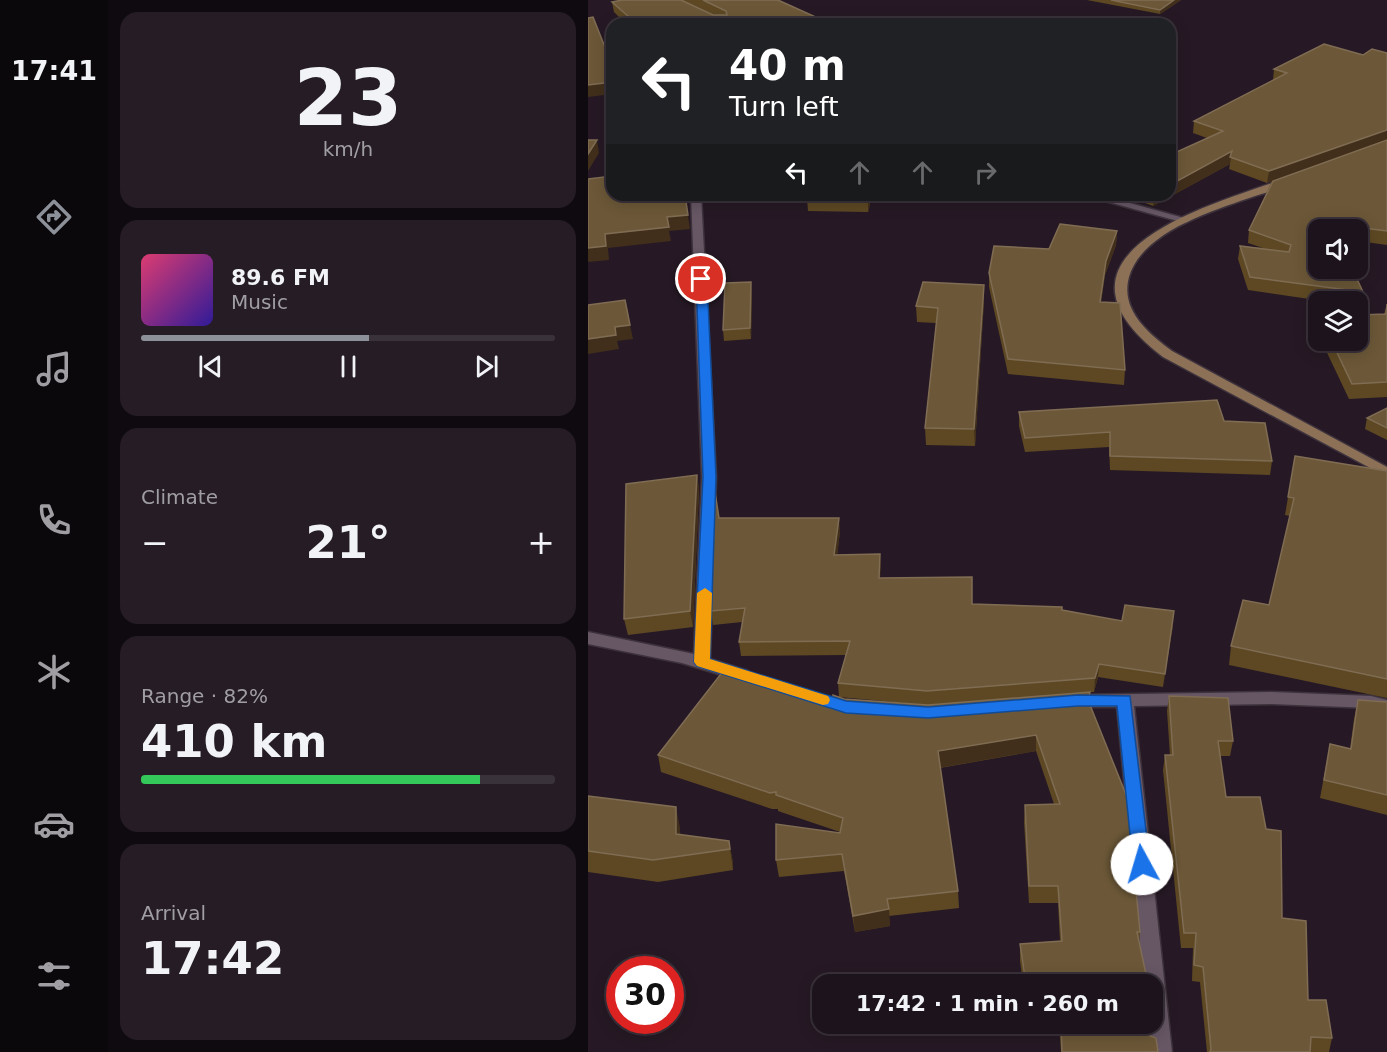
<!DOCTYPE html>
<meta charset="utf-8">
<style>
:root{--surface:#1c131c;--page:#251c25;--text:#f1f3f6;--muted:#a09ea3;--line:#3a323b;--accent:#8c9099}
body{margin:0;font-family:"DejaVu Sans",sans-serif;background:var(--page);color:var(--text);height:100vh;display:flex;flex-direction:column;font-size:22px;white-space:nowrap}
*{box-sizing:border-box;margin:0}
p{font-size:20px;color:var(--muted)}
.icon{flex:none;width:33px;height:33px;fill:none;stroke:currentColor;stroke-width:2;stroke-linecap:round;stroke-linejoin:round}
.map{position:relative;flex:1;overflow:hidden}
.side{display:flex;flex-direction:column;gap:12px;padding:12px;background:#0f0a0f;width:480px}
.side>*{flex:none}
.guide{position:absolute;left:18px;top:18px;width:570px;height:183px;border-radius:18px;box-shadow:0 3px 15px #0003,0 0 0 2px var(--line);background:#202124;color:#fff;overflow:hidden}
.controls{position:absolute;left:720px;top:219px;display:grid;gap:12px}
.controls a{display:grid;place-items:center;width:60px;height:60px;border-radius:12px;background:var(--surface);box-shadow:0 3px 15px #0003,0 0 0 2px var(--line);font-size:30px}
.speed{position:absolute;left:18px;top:956px;display:flex;gap:12px;font-size:30px;font-weight:700;text-align:center}
.speed>*{display:grid;place-content:center;width:78px;height:78px;border-radius:50%;background:var(--surface);box-shadow:0 3px 15px #0003,0 0 0 2px var(--line);line-height:1}
.speed .limit{border:9px solid #d22;background:#fff;color:#111}
.pin{position:absolute;display:grid;place-items:center;width:51px;height:51px;color:#fff;margin:-26px;border:3px solid #fff;border-radius:50%;box-shadow:0 2px 6px #0007}
.me{position:absolute;width:66px;margin:-33px;rotate:354deg;stroke-linejoin:round;filter:drop-shadow(0 0 4px #0008)}
.turn{display:flex;align-items:center;gap:21px;height:126px;padding:0 24px;font-size:27px}
.turn .icon{width:78px;height:78px;stroke-width:2.5}
.turn b{display:block;font-size:42px;line-height:51px}
.lanes{display:flex;align-items:center;height:57px;padding:0 24px;background:#0003;justify-content:center;gap:30px;direction:ltr}
.lanes .off{opacity:.35}
.big{font-size:45px;font-weight:700;line-height:1.1}
.side .widget{flex:1;display:flex;flex-direction:column;justify-content:center;gap:9px;min-width:0;padding:0 21px;border-radius:18px;background:var(--page)}
.side .dial{align-items:center;gap:0}
.dial b{font-size:78px;line-height:1}
.song{display:flex;align-items:center;gap:18px}
.cover{width:72px;height:72px;border-radius:9px;background:linear-gradient(135deg,hsl(340 70% 55%),hsl(250 70% 35%))}
.played{height:6px;border-radius:3px;background:linear-gradient(90deg,var(--accent) 55%,var(--line) 55%)}
.keys{display:flex;justify-content:space-around;direction:ltr}
.heat{display:flex;justify-content:space-between;align-items:center;font-size:33px;direction:ltr}
.charge{height:9px;border-radius:4px;background:linear-gradient(90deg,#34c759 82%,var(--line) 0)}
.trip{position:absolute;left:224px;top:974px;width:351px;height:60px;border-radius:18px;background:var(--surface);box-shadow:0 3px 15px #0003,0 0 0 2px var(--line);font-weight:700;line-height:60px;text-align:center}
main{display:flex;flex:1;min-height:0}
.tab-bar{display:flex;flex-direction:column;width:108px;justify-content:space-around;align-items:center;background:#0b080b;color:var(--muted)}
.tab-bar .icon{width:42px;height:42px}
.tab-bar .on{color:var(--accent)}
.tab-bar b{font-size:27px;color:var(--text)}
.map>svg:first-child{display:block}
.lines{fill:none;stroke-linecap:round;stroke-linejoin:round}
.minor-casing{stroke:#3e333d;stroke-width:3}
.secondary-casing{stroke:#3e333d;stroke-width:3}
.minor{fill:#675765;fill-rule:evenodd}
.secondary{fill:#8c7157;fill-rule:evenodd}
.wall{fill:#5d4823}
.shaded-wall{fill:#412f1b}
.building{fill:#6c5838;stroke:#7f6c53;stroke-width:1.5}
.route{fill:#1a73e8;stroke:#114b97;stroke-width:1.5}
.slow{fill:#f59e0b}
</style>
<main>
<nav class="tab-bar">
<b>17:41</b>
<svg class="icon on" aria-label="directions" viewBox="0 0 24 24"><path d="M12 3l9 9-9 9-9-9zM9 14v-3h6M13 9l2 2-2 2"/></svg>
<svg class="icon" aria-label="music" viewBox="0 0 24 24"><path d="M9 18V5l10-2v13"/><circle cx="6" cy="18" r="3"/><circle cx="16" cy="16" r="3"/></svg>
<svg class="icon" aria-label="phone" viewBox="0 0 24 24"><path d="M5 4h4l2 5-3 2q2 4 5 5l2-3 5 2v4C11 20 4 13 5 4z"/></svg>
<svg class="icon" aria-label="climate" viewBox="0 0 24 24"><path d="M12 3v18M4 7l16 10M4 17L20 7"/></svg>
<svg class="icon" aria-label="car" viewBox="0 0 24 24"><path d="M5 17H2v-5l4-1 3-4h7l3 4 3 1v5h-3M9 17h6M6 11h13"/><circle cx="7" cy="17" r="2"/><circle cx="17" cy="17" r="2"/></svg>
<svg class="icon" aria-label="filters" viewBox="0 0 24 24"><path d="M4 7h16M4 17h16"/><circle cx="9" cy="7" r="2"/><circle cx="15" cy="17" r="2"/></svg>
</nav>
<section class="side">
<div class="widget dial"><b>23</b><p>km/h</p></div>
<div class="widget">
<div class="song"><i class="cover"></i><div><b>89.6 FM</b><p>Music</p></div></div>
<div class="played"></div>
<div class="keys"><svg class="icon" aria-label="previous" viewBox="0 0 24 24"><path d="M18 5L8 12l10 7zM5 5v14"/></svg><svg class="icon" aria-label="pause" viewBox="0 0 24 24"><path d="M8 5v14M16 5v14"/></svg><svg class="icon" aria-label="next" viewBox="0 0 24 24"><path d="M6 5l10 7-10 7zM19 5v14"/></svg></div>
</div>
<div class="widget"><p>Climate</p>
<div class="heat"><a>−</a><b class="big">21°</b><a>+</a></div>
</div>
<div class="widget"><p>Range · 82%</p><b class="big">410 km</b><div class="charge"></div></div>
<div class="widget"><p>Arrival</p><b class="big">17:42</b></div>
</section>
<div class="map">
<svg width="799" height="1052" viewBox="0 0 799 1052">
<rect width="100%" height="100%" fill="#261925"/>
<g class="lines">
<g class="minor-casing">
<g id="minor">
<polygon points="103,195 113,195 128,477 122,659 160,671 162,675 160,679 154,681 94,663 0,644 0,632 106,654 114,477"/>
<polygon points="495,195 513,195 603,220 597,223"/>
<polygon points="684,692 783,696 799,700 799,712 783,708 684,704 546,706 584,1052 562,1052 559,1023 564,1023 564,984 556,984 529,707 482,707 476,705 473,701 476,697 482,695"/>
</g>
</g>
<g class="secondary-casing">
<path id="secondary" d="M696 179 705 181C696 189 679 192 667 196 627 210 554 231 541 277 532 310 560 333 584 351L799 467V477L575 357C442 255 618 206 696 179Z"/>
</g>
<use href="#minor" class="minor"/>
<use href="#secondary" class="secondary"/>
</g>
<g class="wall">
<polygon points="94,0 190,0 243,24 38,24 26,12 24,2"/>
<polygon points="499,0 593,0 572,14"/>
<polygon points="799,53 799,245 770,241 770,230 730,230 775,292 772,306 770,305 770,302 742,302 660,290 650,259 652,246 675,248 660,243 661,230 684,181 679,183 641,169 642,164 565,206 536,195 582,195 619,138 605,133 606,121 685,80 686,69 775,55"/>
<polygon points="220,195 284,195 280,212 220,211 219,198"/>
<polygon points="529,231 528,245 517,275 513,302 537,370 536,385 420,374 401,287 401,273 461,249"/>
<polygon points="396,285 396,301 387,446 338,445 337,428 348,323 329,322 328,306"/>
<polygon points="164,293 163,339 136,341 135,330"/>
<polygon points="799,304 799,397 761,399 733,340 770,340 796,314"/>
<polygon points="799,408 799,440 777,429 779,418"/>
<polygon points="431,412 636,421 684,461 682,475 522,470 521,447 437,452 431,426"/>
<polygon points="707,456 799,471 799,698 641,665 643,646 681,605 702,516 697,515"/>
<polygon points="109,475 111,490 105,627 40,635 36,619"/>
<polygon points="252,531 249,555 292,554 292,578 384,604 474,610 534,621 585,625 575,687 510,677 506,692 502,692 502,704 552,932 551,942 560,984 435,984 432,961 432,944 472,941 470,903 441,903 436,822 437,805 466,804 448,751 352,768 370,891 371,908 301,916 302,926 267,932 256,871 191,877 188,860 252,832 190,811 190,809 184,809 73,772 70,755 245,699 256,699 339,705 251,697 250,683 258,655 153,656 151,642 154,622 125,625 123,611"/>
<polygon points="581,696 645,741 642,756 632,756 638,797 694,918 720,1000 744,1038 741,1052 619,1052 612,982 604,981 605,948 593,948 575,770 577,755 582,755 579,711"/>
<polygon points="770,700 799,702 799,815 732,798 742,744 762,749 766,719"/>
<polygon points="0,796 92,828 92,835 141,841 145,863 145,870 70,882 0,872"/>
<polygon points="471,1023 560,1023 562,1036 570,1052 473,1052"/>
</g>
<g class="shaded-wall">
<polygon points="586,0 593,0 572,14 572,10"/>
<polygon points="24,82 24,94 0,97 0,85"/>
<polygon points="799,130 799,142 679,183 681,171"/>
<polygon points="9,140 11,153 0,171 0,154"/>
<polygon points="644,151 642,164 565,206 566,195 582,195 582,185"/>
<polygon points="97,195 102,229 81,231 83,241 20,248 21,260 0,262 0,248 17,234 79,217"/>
<polygon points="281,195 284,195 280,212 280,199"/>
<polygon points="529,231 528,245 517,275 511,317 512,302 518,261"/>
<polygon points="163,282 164,293 163,339 162,328"/>
<polygon points="396,285 396,301 387,446 386,429"/>
<polygon points="42,325 45,339 29,341 31,349 0,354 0,339 27,327"/>
<polygon points="109,475 111,490 105,627 102,611"/>
<polygon points="251,518 252,531 248,568 246,555"/>
<polygon points="292,554 293,567 291,591 291,578"/>
<polygon points="586,611 585,625 575,687 577,674"/>
<polygon points="511,664 510,677 506,692 507,678"/>
<polygon points="448,735 448,751 350,768 350,751"/>
<polygon points="88,807 92,828 93,856 88,834"/>
<polygon points="141,841 145,863 145,870 142,849"/>
<polygon points="301,909 302,926 267,932 265,916"/>
</g>
<g class="building">
<polygon points="34,0 93,0 125,15 139,15 138,11 115,0 190,0 243,24 49,24 24,2"/>
<polygon points="523,0 586,0 572,10"/>
<polygon points="5,17 24,65 24,82 0,85 0,18"/>
<polygon points="736,44 775,55 784,49 799,53 799,130 681,171 642,157 644,151 582,185 582,155 635,131 606,121 699,73 686,69"/>
<polygon points="0,140 9,140 0,154"/>
<polygon points="799,140 799,231 744,224 746,230 730,230 730,268 764,268 775,292 662,277 652,246 701,252 703,245 661,230 685,181"/>
<polygon points="24,176 24,195 97,195 100,215 79,217 81,227 17,234 18,246 0,248 0,179"/>
<polygon points="220,195 281,195 280,199 219,198"/>
<polygon points="472,224 529,231 518,261 512,302 532,303 537,370 420,359 401,273 406,246 461,249"/>
<polygon points="163,282 162,328 135,330 137,283"/>
<polygon points="335,282 396,285 386,429 337,428 350,308 328,306"/>
<polygon points="37,300 42,325 27,327 28,335 0,339 0,305"/>
<polygon points="799,304 799,382 764,384 743,340 770,340 770,315 798,314"/>
<polygon points="629,400 636,421 677,423 684,461 522,456 522,432 437,438 431,412"/>
<polygon points="799,408 799,428 779,418"/>
<polygon points="707,456 799,471 799,679 643,646 655,600 681,605 706,498 700,497"/>
<polygon points="109,475 102,611 36,619 38,484"/>
<polygon points="127,492 131,518 251,518 246,555 292,554 291,578 384,577 384,604 474,607 474,610 534,621 537,605 586,611 577,674 511,664 507,678 339,691 250,683 262,641 151,642 157,608 123,611"/>
<polygon points="139,666 245,699 245,695 256,699 340,705 502,692 500,700 539,797 552,932 549,932 560,984 438,984 432,944 474,941 470,886 441,886 437,805 472,804 448,735 350,751 370,891 299,899 301,909 265,916 254,854 188,860 188,824 252,833 255,818 188,795 188,792 182,793 70,755"/>
<polygon points="581,696 640,698 645,741 630,741 638,797 672,797 678,829 693,831 694,918 718,921 720,1000 738,1000 744,1038 723,1037 722,1052 622,1052 623,1049 615,967 606,965 608,933 596,933 577,755 585,755"/>
<polygon points="770,700 799,702 799,795 736,780 742,744 763,749"/>
<polygon points="0,796 88,807 88,834 141,841 142,849 65,860 0,851"/>
<polygon points="473,1023 560,1023 562,1036 568,1038 570,1052 474,1052"/>
</g>
<polygon class="route" points="113,275 119,279 128,477 122,659 258,701 340,707 490,695 542,696 562,864 560,869 547,869 545,864 529,706 490,706 340,718 258,713 109,666 106,662 115,477 108,279"/>
<polygon class="slow" points="117,588 124,593 122,659 240,696 242,700 240,704 235,705 109,666 106,662 109,593"/>
</svg>
<div class="controls">
<a><svg class="icon" aria-label="sound" viewBox="0 0 24 24"><path d="M4 9h4l5-4v14l-5-4H4zM17 9q2 3 0 6"/></svg></a>
<a><svg class="icon" aria-label="layers" viewBox="0 0 24 24"><path d="M12 4l9 5-9 5-9-5zM3 14l9 5 9-5"/></svg></a>
</div>
<div class="speed"><div class="limit">30</div></div>
<div class="pin" style="left:113px;top:279px;background:#d93025"><svg class="icon" aria-label="arrive" viewBox="0 0 24 24"><path d="M6 21V4h12l-3 4 3 4H6"/></svg></div>
<svg class="me" style="left:554px;top:864px" viewBox="-20 -20 40 40"><circle r="19" fill="#fff"/><path d="M0-13L10 11 0 6-10 11z" fill="#1a73e8"/></svg>
<div class="trip">17:42 · 1 min · 260 m</div>
<div class="guide">
<div class="turn"><svg class="icon" aria-label="left" viewBox="0 0 24 24"><path d="M17 20v-9H6M10 6l-5 5 5 5"/></svg><div><b>40 m</b>Turn left</div></div>
<div class="lanes"><svg class="icon" aria-label="left" viewBox="0 0 24 24"><path d="M17 20v-9H6M10 6l-5 5 5 5"/></svg><svg class="icon off" aria-label="ahead" viewBox="0 0 24 24"><path d="M12 20V5M6 11l6-6 6 6"/></svg><svg class="icon off" aria-label="ahead" viewBox="0 0 24 24"><path d="M12 20V5M6 11l6-6 6 6"/></svg><svg class="icon off" aria-label="right" viewBox="0 0 24 24"><path d="M7 20v-9h11M14 6l5 5-5 5"/></svg></div>
</div>
</div>
</main>
